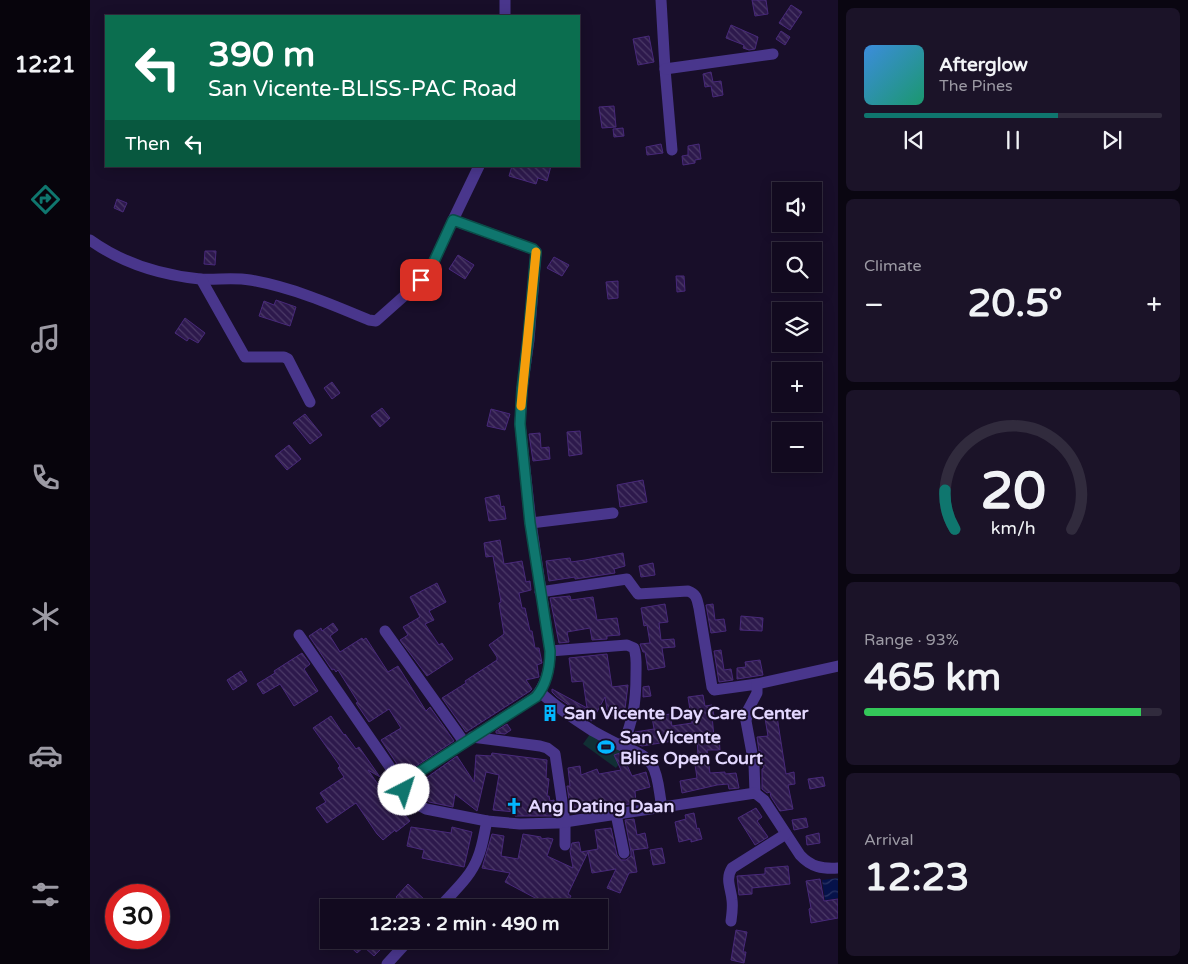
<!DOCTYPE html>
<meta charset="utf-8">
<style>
:root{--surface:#120a1f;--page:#1b1328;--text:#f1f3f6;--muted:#9c9aa4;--line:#312b3d;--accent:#0f766e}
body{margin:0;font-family:"Varela Round",sans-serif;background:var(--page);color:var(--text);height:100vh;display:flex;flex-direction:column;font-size:19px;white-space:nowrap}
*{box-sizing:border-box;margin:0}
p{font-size:16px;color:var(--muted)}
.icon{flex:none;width:28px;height:28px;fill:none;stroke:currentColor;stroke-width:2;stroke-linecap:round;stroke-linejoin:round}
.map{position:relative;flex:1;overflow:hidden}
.details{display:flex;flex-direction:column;gap:8px;padding:8px;background:#0a0611;width:350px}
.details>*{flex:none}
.banner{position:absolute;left:15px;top:15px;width:475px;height:152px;border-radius:0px;box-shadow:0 2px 12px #0003,0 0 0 1px var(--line);background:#0b6e4f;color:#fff;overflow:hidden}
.tools{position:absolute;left:682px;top:182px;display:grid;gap:10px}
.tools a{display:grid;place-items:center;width:50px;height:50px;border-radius:0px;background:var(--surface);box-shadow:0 2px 12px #0003,0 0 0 1px var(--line);font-size:25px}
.speed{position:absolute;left:15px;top:884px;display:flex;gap:10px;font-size:25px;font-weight:700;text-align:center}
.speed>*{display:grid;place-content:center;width:65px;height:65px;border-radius:50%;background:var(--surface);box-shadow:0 2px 12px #0003,0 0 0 1px var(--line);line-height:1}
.speed .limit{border:8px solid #d22;background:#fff;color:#111}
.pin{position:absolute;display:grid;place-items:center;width:42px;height:42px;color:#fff;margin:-21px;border-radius:10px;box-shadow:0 2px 8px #0006}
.me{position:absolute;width:55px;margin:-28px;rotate:40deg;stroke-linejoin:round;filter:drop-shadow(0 0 4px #0008)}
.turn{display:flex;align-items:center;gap:18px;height:105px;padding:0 20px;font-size:22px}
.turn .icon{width:65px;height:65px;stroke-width:2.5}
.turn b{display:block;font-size:35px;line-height:42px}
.then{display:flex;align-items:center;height:48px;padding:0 20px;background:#0003;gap:10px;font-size:19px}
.big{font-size:38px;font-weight:700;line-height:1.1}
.details .card{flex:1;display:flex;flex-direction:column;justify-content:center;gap:8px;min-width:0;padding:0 18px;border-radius:8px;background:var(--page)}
.details .dial{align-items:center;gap:0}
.dial svg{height:130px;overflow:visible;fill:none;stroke:var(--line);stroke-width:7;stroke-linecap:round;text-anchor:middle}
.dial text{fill:var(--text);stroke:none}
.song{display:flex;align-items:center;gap:15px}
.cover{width:60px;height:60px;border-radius:8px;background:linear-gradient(135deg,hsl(210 70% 55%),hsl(160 70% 35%))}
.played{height:5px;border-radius:2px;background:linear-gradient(90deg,var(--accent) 65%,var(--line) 65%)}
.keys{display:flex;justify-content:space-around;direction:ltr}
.heat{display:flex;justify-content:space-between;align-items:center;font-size:28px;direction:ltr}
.charge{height:8px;border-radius:4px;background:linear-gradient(90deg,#34c759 93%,var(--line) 0)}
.trip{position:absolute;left:230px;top:899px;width:288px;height:50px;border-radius:0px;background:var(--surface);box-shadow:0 2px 12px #0003,0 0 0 1px var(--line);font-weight:700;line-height:50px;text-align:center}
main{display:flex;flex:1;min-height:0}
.menu{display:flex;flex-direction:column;width:90px;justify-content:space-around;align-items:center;background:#07040c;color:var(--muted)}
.menu .icon{width:35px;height:35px}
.menu .active{color:var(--accent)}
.menu b{font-size:22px;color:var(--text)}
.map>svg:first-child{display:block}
.pitch{fill:#112f34}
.water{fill:url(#water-waves)}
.building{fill:url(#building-back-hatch);stroke:#48297a}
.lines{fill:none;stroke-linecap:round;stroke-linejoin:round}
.minor{stroke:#49368c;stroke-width:11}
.route-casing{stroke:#0a4d48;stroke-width:12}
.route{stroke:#0f766e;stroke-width:9}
.slow{stroke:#f59e0b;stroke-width:9}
.labels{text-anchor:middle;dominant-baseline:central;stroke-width:4;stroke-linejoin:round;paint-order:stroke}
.poi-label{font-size:18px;font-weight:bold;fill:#e3d7ff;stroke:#180e29;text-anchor:start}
</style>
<main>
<nav class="menu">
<b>12:21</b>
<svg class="icon active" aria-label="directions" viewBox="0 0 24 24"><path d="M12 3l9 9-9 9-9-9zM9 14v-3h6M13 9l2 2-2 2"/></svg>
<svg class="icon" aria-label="music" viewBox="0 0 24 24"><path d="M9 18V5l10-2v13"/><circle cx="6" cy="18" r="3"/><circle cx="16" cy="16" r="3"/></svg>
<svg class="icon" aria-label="phone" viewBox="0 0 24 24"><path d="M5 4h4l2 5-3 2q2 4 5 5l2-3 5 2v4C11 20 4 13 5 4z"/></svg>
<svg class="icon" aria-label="climate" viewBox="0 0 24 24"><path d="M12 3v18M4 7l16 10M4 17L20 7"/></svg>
<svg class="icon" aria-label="car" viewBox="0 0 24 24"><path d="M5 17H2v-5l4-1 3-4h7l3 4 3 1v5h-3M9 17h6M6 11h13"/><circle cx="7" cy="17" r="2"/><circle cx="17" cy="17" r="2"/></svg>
<svg class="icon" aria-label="filters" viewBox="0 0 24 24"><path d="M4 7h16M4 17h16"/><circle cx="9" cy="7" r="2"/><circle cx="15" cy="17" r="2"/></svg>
</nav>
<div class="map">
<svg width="748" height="964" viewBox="0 0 748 964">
<defs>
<pattern id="water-waves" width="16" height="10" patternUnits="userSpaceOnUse" patternTransform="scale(1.25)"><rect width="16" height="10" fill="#06124a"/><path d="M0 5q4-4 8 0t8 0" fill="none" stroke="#2a3465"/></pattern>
<pattern id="building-back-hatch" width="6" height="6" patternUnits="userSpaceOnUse" patternTransform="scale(1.25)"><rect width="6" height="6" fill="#2d194c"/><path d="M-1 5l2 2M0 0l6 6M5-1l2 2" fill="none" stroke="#4b3a67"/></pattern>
</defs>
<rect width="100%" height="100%" fill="#180e29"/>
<polygon class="pitch" points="505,727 538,751 526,768 493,744"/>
<polygon class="water" points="748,878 748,898 735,900 732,880"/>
<g class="building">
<polygon points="662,0 676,0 678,14 665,16"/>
<polygon points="701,5 712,12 700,30 689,23"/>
<polygon points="641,25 668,37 665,49 659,50 653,48 654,45 636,38"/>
<polygon points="691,31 700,37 695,45 686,39"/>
<polygon points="559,36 564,62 548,65 543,39"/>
<polygon points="621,72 623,82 631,81 633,95 623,97 621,86 615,87 613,74"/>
<polygon points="524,106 526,127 512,128 509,107"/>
<polygon points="533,128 534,136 524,137 523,129"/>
<polygon points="571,144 573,153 557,155 556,147"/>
<polygon points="609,144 611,159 605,160 605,163 593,165 592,156 598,155 598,146"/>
<polygon points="422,166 461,166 457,181 448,178 446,184 419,176"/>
<polygon points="27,199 37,203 33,212 24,208"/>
<polygon points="115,251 126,251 125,265 114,264"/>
<polygon points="368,255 384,265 375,279 359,269"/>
<polygon points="464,257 479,265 472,276 457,268"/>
<polygon points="586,276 594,276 595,291 587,292"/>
<polygon points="528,281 528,298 518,299 516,282"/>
<polygon points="186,300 206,307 200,326 169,316 174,301 184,305"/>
<polygon points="95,318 115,333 108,343 99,338 97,341 85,333"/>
<polygon points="242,382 250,393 242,399 234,388"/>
<polygon points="292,408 300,418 290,427 281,416"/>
<polygon points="401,409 420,414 415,430 397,426"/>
<polygon points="215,414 232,435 220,444 203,423"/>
<polygon points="490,431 492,454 479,456 477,432"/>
<polygon points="450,433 451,448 459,447 460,459 443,461 439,434"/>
<polygon points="199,445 211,459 197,470 185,456"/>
<polygon points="553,480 557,502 530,507 527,485"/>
<polygon points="409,495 411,507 414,506 416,519 399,521 395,498"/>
<polygon points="410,540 414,564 432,561 436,582 440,581 441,590 429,593 432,608 435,608 440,631 442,631 445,648 449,648 452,663 447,665 449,677 436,680 442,689 440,691 376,732 352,698 376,683 375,681 407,660 407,657 399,645 414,634 409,603 411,602 403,556 396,557 394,543"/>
<polygon points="533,553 535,566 524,569 525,573 485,579 485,577 459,581 456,561 480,558 481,562 495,560"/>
<polygon points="563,563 565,575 551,577 549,566"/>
<polygon points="347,583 356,602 339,611 344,620 335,624 349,645 352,643 363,659 337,676 310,640 318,635 313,627 330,617 320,597"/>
<polygon points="480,596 481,600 503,597 507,620 527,618 530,635 517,636 517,639 502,640 500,628 477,632 479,642 469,643 460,598"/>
<polygon points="575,604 578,622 569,623 571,640 584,639 585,647 572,648 575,667 558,670 555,652 553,652 550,644 560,643 557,625 554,626 551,608"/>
<polygon points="623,604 625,620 634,619 636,631 621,633 616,605"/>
<polygon points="651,616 673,618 672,631 650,630"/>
<polygon points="243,623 248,630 240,636 250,652 272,638 273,640 276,638 298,672 308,666 336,711 340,707 364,741 317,772 312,764 309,767 291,740 311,728 299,709 279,722 266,703 268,702 248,670 246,672 244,669 242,670 219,636 231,628 232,631"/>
<polygon points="631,650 634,670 641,669 643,680 629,682 624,651"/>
<polygon points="212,653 220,664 214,669 228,691 204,706 190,684 173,694 167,684 185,673 184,671"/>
<polygon points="517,654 522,687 538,685 534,717 526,718 525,715 518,716 515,697 502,721 467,697 462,692 462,689 497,708 493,681 482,682 479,658"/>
<polygon points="670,660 673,675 647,679 647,668 656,667 655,662"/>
<polygon points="151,671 157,681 143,690 137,680"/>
<polygon points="559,686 561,696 553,697 553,687"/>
<polygon points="613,695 615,706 622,705 624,716 622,716 624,737 629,737 630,750 617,750 620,773 635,772 635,774 646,773 649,788 639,789 638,784 627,785 592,793 590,781 607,778 604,758 608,757 607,737 552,746 542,742 545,732 564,729 562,717 580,714 582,726 602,723 598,697"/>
<polygon points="458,709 466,715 462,721 457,717"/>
<polygon points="686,710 696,774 704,772 705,784 698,785 703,809 690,811 681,797 680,792 677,793 672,789 672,769 674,768 671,751 669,751 667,737 678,736 674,712"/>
<polygon points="241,716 254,735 255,734 266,749 269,747 290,777 278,770 307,811 310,809 320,821 306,832 305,830 293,840 287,834 266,803 237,823 226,808 236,802 230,793 254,777 248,768 250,766 223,728"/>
<polygon points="417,724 421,730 415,734 406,733 406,731"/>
<polygon points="402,753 457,760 456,778 459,779 457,796 459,796 460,801 464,800 466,816 425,816 425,812 403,810 409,775 396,772 387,811 365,794 363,807 339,802 324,791 328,785 333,782 332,781 367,756 384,782 386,755 401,756"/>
<polygon points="530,753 532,754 542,776 556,772 560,787 545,791 546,803 481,813 477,786 480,786 478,768 490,766 491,775 507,769 509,774 531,770 524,755"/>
<polygon points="733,777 735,786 720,789 718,779"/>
<polygon points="666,808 672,817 667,821 678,837 665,845 648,818"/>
<polygon points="604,813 607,829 609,828 612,839 601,842 601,839 589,842 585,822 596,819 595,815"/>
<polygon points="716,818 718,827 704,830 702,820"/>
<polygon points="544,819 547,835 555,833 558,848 543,850 547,872 539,873 530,893 517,888 526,869 502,873 498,852 478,894 481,896 474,908 464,908 415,882 420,873 392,868 402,834 414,836 411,856 428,859 433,834 451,837 451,839 458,838 463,839 457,856 483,868 480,851 482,843 489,842 491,852 508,849 505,830 521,828 527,855 531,860 536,860 541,856 541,852 535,820"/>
<polygon points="321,827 361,833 362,827 382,832 374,867 332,858 334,850 317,846"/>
<polygon points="729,833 730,843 717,845 716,836"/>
<polygon points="572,848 575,863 563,865 560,850"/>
<polygon points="698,866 700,884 662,888 662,894 649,895 647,876 675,874 675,868"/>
<polygon points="730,879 734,901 748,899 748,918 721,923 719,909 721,908 716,881"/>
<polygon points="318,884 337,902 332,908 317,908 306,897"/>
<polygon points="646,930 657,932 653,952 656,952 654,963 641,960"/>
<polygon points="253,940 296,940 290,946 292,948 284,956 274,947 267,953"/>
</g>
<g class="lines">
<g class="minor">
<polyline points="571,0 575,69 582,150"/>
<polyline points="415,16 415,0"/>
<polyline points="575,69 683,54"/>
<path d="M0 240C32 263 71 275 110 279 127 280 143 277 160 280 201 287 241 304 279 320L286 321 322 289 340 270 363 220"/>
<polyline points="111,279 155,357 194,357 198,359 220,402"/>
<polyline points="441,523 523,513"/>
<path d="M450 592 537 579 548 594 598 591C607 594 607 600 609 608L622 687 624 690 667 684 748 666"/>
<polyline points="295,631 374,742"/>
<polyline points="209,635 313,786"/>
<path d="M460 651 537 645 544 648C547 657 546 665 546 674 546 705 543 718 533 746"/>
<path d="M450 692C466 707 484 719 503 731 512 736 521 741 530 745 543 751 554 753 562 765 569 776 569 794 572 807"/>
<polyline points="382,737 450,746 457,748 465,754 475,822 475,845"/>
<polyline points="665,793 664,764 656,721 658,710 667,693 667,684"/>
<polyline points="526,814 534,853"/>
<path d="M397 821 430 824 468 823 665 793 674 800 710 855C721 867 732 869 748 868"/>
<path d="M349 908C363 892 381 877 388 857 393 845 394 833 397 821L336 809C326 804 316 797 313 786L323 776 445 697C457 684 460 667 460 651L441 523 430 424 432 389 439 340 446 252 443 249 363 220 389 166"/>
<path d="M641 921C642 914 643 907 642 900 641 888 635 879 642 868L696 834"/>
<polyline points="297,964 319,940"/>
</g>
</g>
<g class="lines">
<g class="route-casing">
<path id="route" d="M314 790V786L323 776 446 697C457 684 460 667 460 651L440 523 430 424 432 389 438 340 446 252 443 249 363 220 340 270 331 280"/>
</g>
<use href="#route" class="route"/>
<polyline class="slow" points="431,406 446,252"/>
</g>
<defs>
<g id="building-bare" transform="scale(1.35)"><path d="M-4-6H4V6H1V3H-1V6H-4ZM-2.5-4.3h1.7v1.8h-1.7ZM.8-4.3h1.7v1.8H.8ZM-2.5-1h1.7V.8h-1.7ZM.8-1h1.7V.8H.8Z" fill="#03b6ff" stroke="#180e29" stroke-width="2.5" paint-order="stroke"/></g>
<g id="stadium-bare" transform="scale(1.35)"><path d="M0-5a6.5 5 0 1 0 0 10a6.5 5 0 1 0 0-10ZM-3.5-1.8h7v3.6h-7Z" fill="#03b6ff" stroke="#180e29" stroke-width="2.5" paint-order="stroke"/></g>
<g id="church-bare" transform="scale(1.35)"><path d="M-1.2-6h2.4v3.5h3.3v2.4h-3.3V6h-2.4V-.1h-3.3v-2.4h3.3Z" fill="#03b6ff" stroke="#180e29" stroke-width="2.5" paint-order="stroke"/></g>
</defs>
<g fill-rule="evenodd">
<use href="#building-bare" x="460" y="713"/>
<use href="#stadium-bare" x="516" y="747"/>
<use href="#church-bare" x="424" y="806"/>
</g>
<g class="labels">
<g class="poi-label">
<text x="474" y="713">San Vicente Day Care Center</text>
<text x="530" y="737">San Vicente<tspan x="530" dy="21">Bliss Open Court</tspan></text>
<text x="438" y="806">Ang Dating Daan</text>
</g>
</g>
</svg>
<div class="tools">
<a><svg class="icon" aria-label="sound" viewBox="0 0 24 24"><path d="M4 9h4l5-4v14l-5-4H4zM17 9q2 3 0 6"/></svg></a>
<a><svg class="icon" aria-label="search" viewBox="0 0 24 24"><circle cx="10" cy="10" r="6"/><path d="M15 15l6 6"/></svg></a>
<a><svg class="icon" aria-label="layers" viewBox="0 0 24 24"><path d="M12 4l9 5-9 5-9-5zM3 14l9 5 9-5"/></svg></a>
<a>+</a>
<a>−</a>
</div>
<div class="speed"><div class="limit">30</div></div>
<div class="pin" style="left:331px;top:280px;background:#d93025"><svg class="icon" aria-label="arrive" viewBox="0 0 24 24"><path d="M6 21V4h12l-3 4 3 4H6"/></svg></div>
<svg class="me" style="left:314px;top:790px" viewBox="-20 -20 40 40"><circle r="19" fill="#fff"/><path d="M0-13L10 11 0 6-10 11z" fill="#0f766e"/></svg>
<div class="trip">12:23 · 2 min · 490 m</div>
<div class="banner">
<div class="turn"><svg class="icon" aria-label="left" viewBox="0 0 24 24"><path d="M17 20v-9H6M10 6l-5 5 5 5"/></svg><div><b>390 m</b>San Vicente-BLISS-PAC Road</div></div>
<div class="then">Then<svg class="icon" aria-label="left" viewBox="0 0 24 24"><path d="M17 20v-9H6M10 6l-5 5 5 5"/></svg></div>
</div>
</div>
<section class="details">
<div class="card">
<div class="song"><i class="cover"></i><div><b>Afterglow</b><p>The Pines</p></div></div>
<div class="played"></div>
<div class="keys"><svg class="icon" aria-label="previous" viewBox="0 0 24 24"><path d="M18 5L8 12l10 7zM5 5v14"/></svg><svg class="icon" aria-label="pause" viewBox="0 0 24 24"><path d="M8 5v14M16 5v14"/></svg><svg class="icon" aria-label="next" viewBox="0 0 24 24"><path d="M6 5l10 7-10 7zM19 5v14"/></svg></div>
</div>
<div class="card"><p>Climate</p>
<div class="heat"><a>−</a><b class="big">20.5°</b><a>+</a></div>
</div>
<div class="card dial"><svg viewBox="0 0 100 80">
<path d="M14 69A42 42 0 1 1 86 69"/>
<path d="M14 69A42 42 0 0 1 8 45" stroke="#0f766e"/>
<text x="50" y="56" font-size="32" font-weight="700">20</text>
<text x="50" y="72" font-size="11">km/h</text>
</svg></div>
<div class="card"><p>Range · 93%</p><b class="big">465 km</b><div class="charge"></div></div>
<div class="card"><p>Arrival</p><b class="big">12:23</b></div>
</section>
</main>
